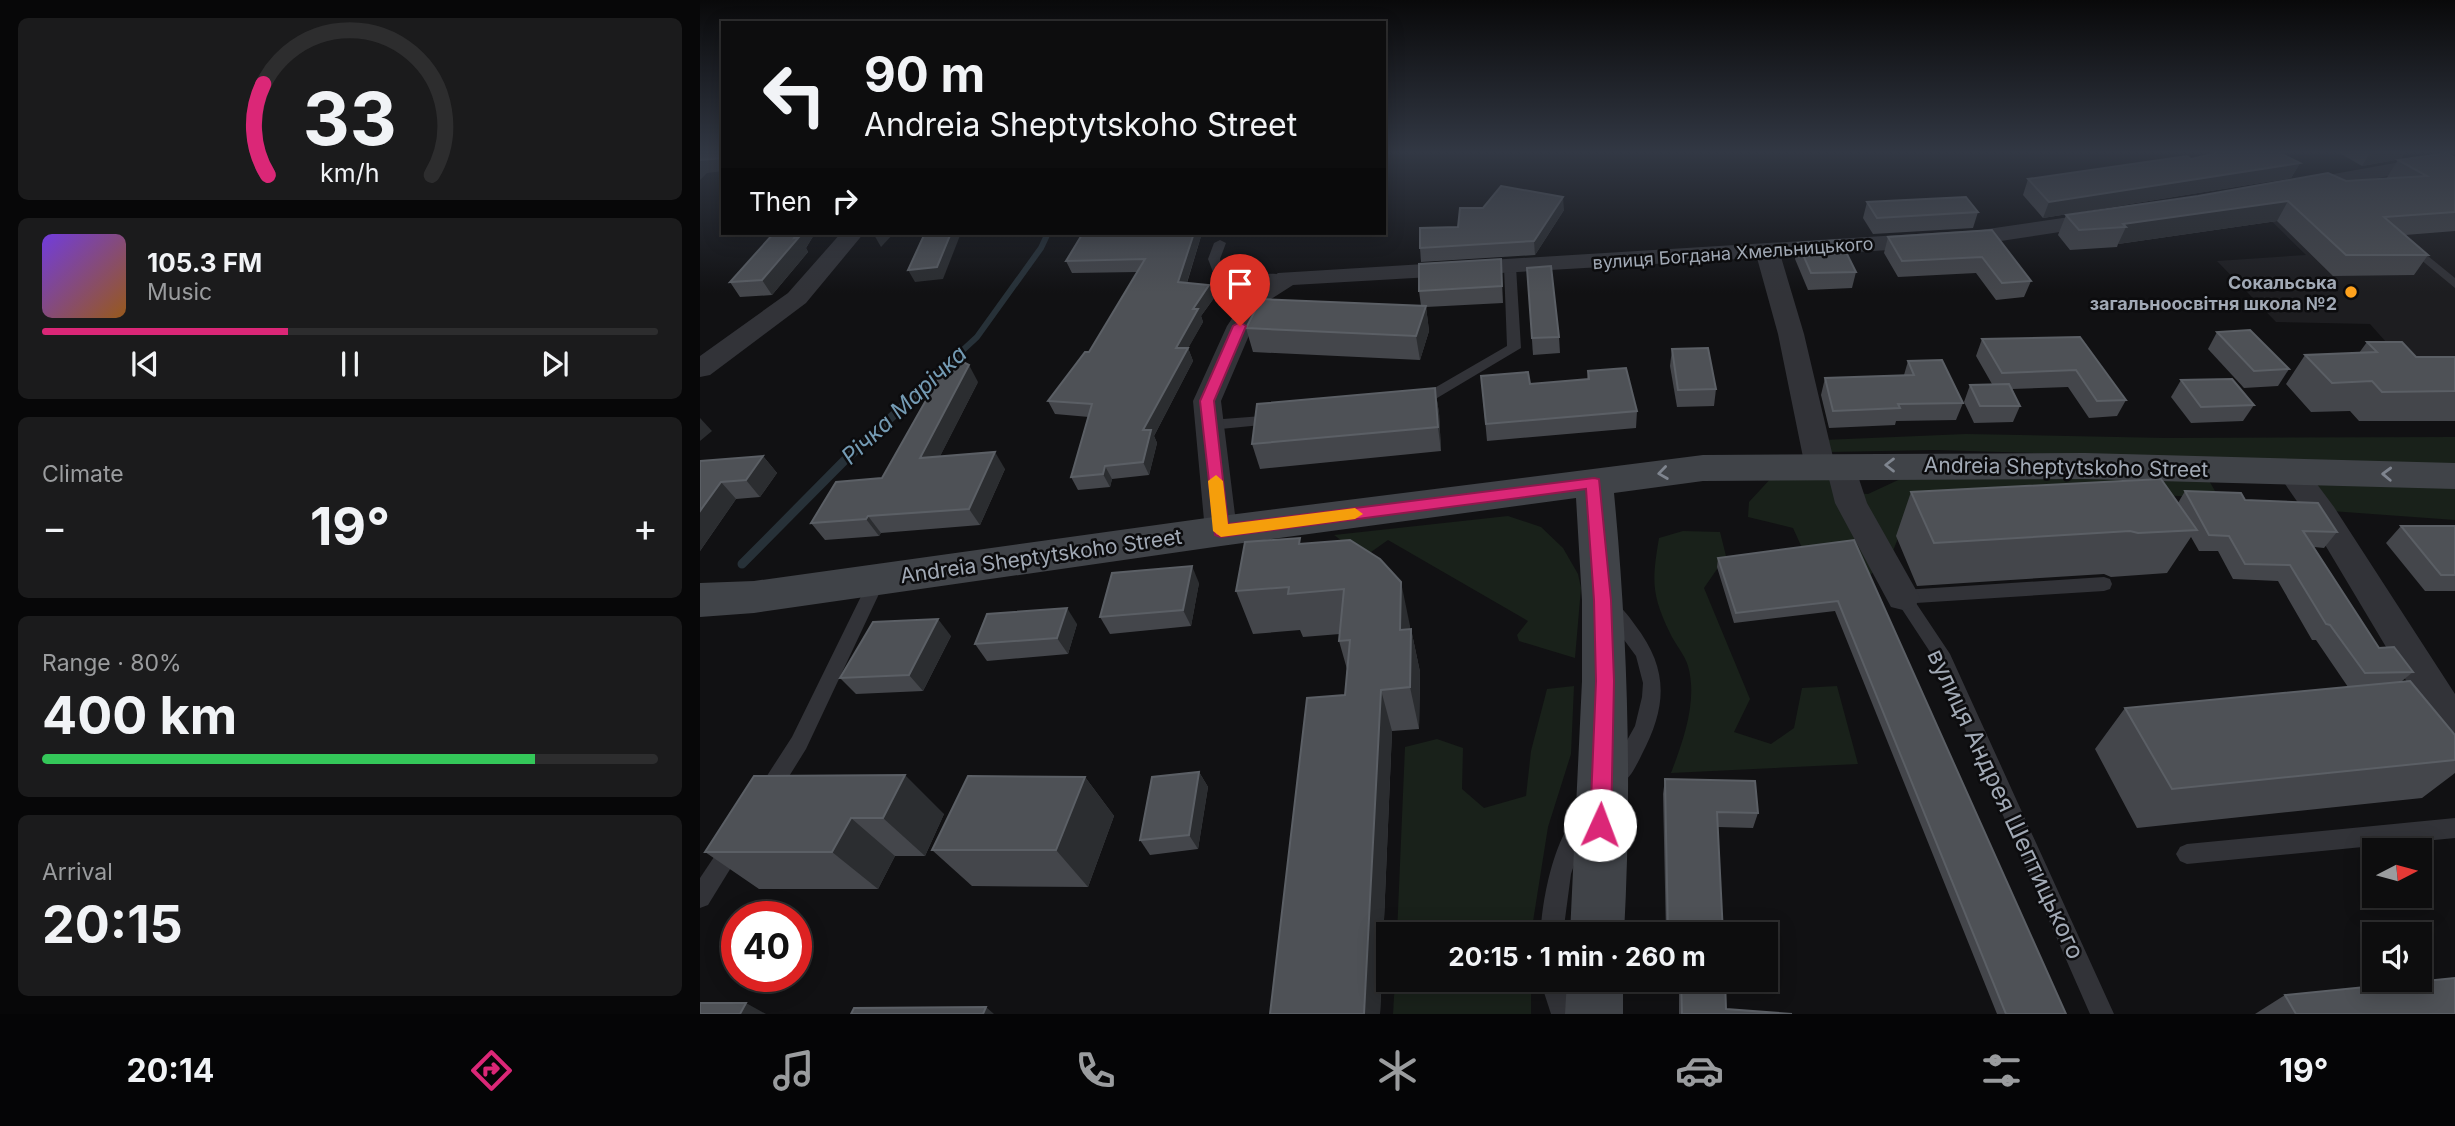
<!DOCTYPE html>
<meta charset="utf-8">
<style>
:root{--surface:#0d0d0e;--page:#1b1b1c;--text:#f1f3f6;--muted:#9a9c9e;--line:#2d2d2e;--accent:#db2777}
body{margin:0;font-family:Inter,sans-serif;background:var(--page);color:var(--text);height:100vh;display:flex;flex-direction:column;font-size:26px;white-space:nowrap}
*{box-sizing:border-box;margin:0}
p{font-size:23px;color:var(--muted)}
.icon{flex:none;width:38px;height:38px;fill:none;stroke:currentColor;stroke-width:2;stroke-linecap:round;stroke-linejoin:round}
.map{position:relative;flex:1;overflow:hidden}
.sheet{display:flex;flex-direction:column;gap:18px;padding:18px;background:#070708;width:700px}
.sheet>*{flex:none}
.guide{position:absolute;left:21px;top:21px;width:665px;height:214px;border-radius:0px;box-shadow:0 4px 18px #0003,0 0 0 2px var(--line);background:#0d0d0e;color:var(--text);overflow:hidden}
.needle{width:46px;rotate:84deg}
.tools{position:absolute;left:1662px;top:838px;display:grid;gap:14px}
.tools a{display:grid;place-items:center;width:70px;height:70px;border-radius:0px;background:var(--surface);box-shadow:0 4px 18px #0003,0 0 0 2px var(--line);font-size:35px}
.speed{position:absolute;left:21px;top:901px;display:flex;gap:14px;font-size:35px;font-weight:700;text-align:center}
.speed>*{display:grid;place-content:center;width:91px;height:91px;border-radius:50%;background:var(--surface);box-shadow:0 4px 18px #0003,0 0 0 2px var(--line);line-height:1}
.speed .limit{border:10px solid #d22;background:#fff;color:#111}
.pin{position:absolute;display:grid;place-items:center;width:60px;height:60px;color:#fff;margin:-72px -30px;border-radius:50% 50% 50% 0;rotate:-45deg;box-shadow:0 0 7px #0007}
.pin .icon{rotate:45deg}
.me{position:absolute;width:77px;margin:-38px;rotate:2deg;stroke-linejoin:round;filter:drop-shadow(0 0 5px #0008)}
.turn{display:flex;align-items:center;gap:24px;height:147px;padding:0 28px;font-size:32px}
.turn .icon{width:91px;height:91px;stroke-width:2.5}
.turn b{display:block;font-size:49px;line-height:60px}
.then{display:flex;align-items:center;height:66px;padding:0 28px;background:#0003;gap:14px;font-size:26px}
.big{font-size:52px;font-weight:700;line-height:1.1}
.sheet .widget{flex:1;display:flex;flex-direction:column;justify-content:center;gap:10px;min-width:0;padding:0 24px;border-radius:10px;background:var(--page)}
.sheet .dial{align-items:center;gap:0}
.dial svg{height:182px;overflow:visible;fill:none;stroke:var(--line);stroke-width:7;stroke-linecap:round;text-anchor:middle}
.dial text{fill:var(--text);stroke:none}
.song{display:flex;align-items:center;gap:21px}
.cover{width:84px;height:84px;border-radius:10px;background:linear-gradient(135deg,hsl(260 70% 55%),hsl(30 70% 35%))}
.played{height:7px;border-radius:4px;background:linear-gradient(90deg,var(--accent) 40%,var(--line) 40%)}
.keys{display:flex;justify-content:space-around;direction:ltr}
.heat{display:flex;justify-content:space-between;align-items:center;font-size:38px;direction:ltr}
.charge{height:10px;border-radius:5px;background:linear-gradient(90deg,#34c759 80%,var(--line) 0)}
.trip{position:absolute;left:676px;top:922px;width:402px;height:70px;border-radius:0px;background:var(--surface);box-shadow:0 4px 18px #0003,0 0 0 2px var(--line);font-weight:700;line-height:70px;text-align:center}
.tabs{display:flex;height:112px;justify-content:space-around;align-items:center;background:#050506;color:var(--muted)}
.tabs .icon{width:49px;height:49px}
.tabs .on{color:var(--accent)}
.tabs b{font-size:32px;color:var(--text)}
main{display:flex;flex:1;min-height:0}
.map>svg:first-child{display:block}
.built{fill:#1d1d20}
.green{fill:#19211a}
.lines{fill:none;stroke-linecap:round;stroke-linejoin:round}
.stream-far1{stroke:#273138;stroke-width:6}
.stream{stroke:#273138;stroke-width:9}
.lane{fill:#323338;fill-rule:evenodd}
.street{fill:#323338;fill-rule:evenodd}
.secondary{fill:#404348;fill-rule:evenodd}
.wall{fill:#44464b}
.shaded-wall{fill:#2b2d30}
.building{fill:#4e5156;stroke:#5b5f65;stroke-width:2}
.oneway{stroke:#7f858f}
.route{fill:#db2777;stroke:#8e194d;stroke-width:2}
.slow{fill:#f59e0b}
.poi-dot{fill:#ffa21d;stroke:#0c0c0e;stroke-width:2.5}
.labels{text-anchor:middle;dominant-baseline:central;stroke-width:5;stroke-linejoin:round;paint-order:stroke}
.far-street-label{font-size:18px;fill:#a1a9b5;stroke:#0c0c0e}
.far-poi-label{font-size:18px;font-weight:bold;fill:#a1a9b5;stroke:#0c0c0e;text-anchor:end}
.street-label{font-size:21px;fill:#a1a9b5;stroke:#0c0c0e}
.water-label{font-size:23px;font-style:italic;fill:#749bb4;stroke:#0c0c0e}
.near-street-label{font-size:24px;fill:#a1a9b5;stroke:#0c0c0e}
</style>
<main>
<section class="sheet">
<div class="widget dial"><svg viewBox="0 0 100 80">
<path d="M14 69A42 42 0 1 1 86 69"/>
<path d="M14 69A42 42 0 0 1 12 29" stroke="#db2777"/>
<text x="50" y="56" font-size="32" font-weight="700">33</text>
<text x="50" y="72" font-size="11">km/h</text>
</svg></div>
<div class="widget">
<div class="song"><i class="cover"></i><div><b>105.3 FM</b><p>Music</p></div></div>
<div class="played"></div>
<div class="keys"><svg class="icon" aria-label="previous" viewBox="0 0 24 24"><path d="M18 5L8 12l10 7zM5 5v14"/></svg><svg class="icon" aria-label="pause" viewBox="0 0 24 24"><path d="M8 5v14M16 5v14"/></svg><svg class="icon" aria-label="next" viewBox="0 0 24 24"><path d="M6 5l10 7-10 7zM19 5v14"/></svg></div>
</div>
<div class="widget"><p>Climate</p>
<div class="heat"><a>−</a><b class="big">19°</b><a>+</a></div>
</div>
<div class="widget"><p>Range · 80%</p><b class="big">400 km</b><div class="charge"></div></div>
<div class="widget"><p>Arrival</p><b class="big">20:15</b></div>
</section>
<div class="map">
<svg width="1755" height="1014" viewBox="0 0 1755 1014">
<rect width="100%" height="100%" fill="#111113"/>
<polygon class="built" points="1755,170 1755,420 1670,324 1576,322 1517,261 1606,255 1553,203"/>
<g class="green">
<polygon points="1266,434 1466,438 1755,437 1755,466 1236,450 1129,452 1123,440"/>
<polygon points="1128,474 1141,492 1168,494 1209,475 1507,477 1519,498 1374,491 1202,528 1191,556 1169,576 1103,550 1093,528 1048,517 1049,502 1073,476"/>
<polygon points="1611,484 1755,488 1755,520 1631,511"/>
<polygon points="808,516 841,527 863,548 878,574 881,588 875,658 819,641 817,635 828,621 688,540 664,557 634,535"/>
<path d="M983 531 1020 532 1026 556 1004 588 1050 699 1034 732 1071 744 1094 728 1102 688 1137 686 1158 764 971 773C983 741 998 701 988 666 985 655 975 644 970 633 951 594 952 580 959 538Z"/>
<polygon points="874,686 871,754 848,827 831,934 697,934 705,747 737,739 763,748 762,789 784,808 826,796 831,751 847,689"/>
<polygon points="695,980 831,980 831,1014 693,1014"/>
</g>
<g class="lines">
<polyline class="stream-far1" points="249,363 277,337 341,248 348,233"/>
<polyline class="stream" points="42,564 144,461 251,362"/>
<g class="lane">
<path d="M520 240 526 243 520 259 522 267C544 279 581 269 593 278 577 290 530 281 513 272L508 259 514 243Z"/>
<polygon points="1712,243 1755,278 1755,288 1708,249 1706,247"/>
<polygon points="810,263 816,267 821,348 722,407 712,407 710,404 712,401 807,346 804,267"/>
<polygon points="576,415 581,417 583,420 581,423 510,430 503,425 510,420"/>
<polygon points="178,572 184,574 186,579 106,749 75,799 68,801 61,799 58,792 61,785 92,737 172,574"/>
<polygon points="1404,577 1410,579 1412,584 1410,589 1404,591 1216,603 1250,654 1414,1014 1390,1014 1234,658 1194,597 1197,592 1203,590"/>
<path d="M908 599C919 603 928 615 935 625 969 669 967 706 942 754 936 766 929 782 916 787L909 784 906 778 935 726 942 697 943 683 936 656 899 606 902 601Z"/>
<path d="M887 809 894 812 897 819 878 853 871 874 863 934H841C841 904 856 821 887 809Z"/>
<polygon points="1755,818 1755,838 1487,864 1480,861 1476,854 1480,847 1487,844"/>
<polygon points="33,836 40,839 44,846 40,853 8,905 0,908 0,878 26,839"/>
<polygon points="840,980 864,980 875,1014 851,1014"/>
</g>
<g class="street">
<polygon points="1755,156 1755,168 1723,170 1600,192 1592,191 1589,186 1592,181 1600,180 1723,158"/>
<polygon points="1404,212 1412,214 1415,219 1412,224 1281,244 1081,257 1104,334 1133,457 1141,455 1152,458 1167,503 1220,597 1215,607 1203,610 1191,607 1135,503 1128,475 1120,477 1109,474 1105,467 1078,334 1057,258 593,285 568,301 553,326 521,401 537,531 532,539 521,543 510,539 505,531 493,401 527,326 547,296 550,291 578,273 1281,230"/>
<polygon points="141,233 164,233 106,303 10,375 0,377 0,356 88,293"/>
<polygon points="1591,460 1602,464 1634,507 1755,694 1755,744 1741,739 1612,523 1576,471 1580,464"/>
</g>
<g class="secondary">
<path d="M1385 453 1755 463V489L1385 479 1003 481 914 493C928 639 932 787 924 934H870L882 681V600L876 498 521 546 54 613 0 617V583L54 581 521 516 1003 455Z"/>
<polygon points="867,980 923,980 923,1014 865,1014"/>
</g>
</g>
<g class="wall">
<polygon points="1636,151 1706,151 1701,159 1662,166"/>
<polygon points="1755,158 1755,231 1705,235 1728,255 1714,275 1633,276 1577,221 1418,244 1417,247 1370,250 1358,235 1366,215 1646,181 1686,179 1698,160"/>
<polygon points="1491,159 1600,163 1591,178 1343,218 1323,195 1328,179"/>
<polygon points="1167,202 1278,212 1273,228 1173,234 1163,218"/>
<polygon points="864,210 835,255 721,262 720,248 758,227"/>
<polygon points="1292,230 1331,281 1324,297 1296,300 1276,273 1198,277 1184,253 1188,237"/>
<polygon points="74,233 115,233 106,248 108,252 72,295 40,297 30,282"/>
<polygon points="502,233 487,283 509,285 514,298 501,316 503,322 488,348 493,361 454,436 457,443 449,475 412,479 410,487 378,490 371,477 389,417 355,414 348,401 389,352 437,272 372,273 366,261"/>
<polygon points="1098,243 1156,272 1152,288 1108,290 1095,259"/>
<polygon points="801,259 803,303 726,307 729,331 720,360 553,352 546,328 721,306 719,291"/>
<polygon points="827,268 859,337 860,353 833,355"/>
<polygon points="1517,332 1589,369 1578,386 1544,388 1508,349"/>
<polygon points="1380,337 1426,400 1417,416 1389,418 1368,387 1312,389 1320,406 1313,422 1274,423 1264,402 1270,385 1292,384 1276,356 1282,339"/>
<polygon points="1667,342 1716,357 1755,357 1755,421 1659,421 1650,411 1611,412 1586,384 1605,355 1659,353"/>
<polygon points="972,349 1016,389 1014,406 977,407 970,366"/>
<polygon points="1208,361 1263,403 1256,420 1196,421 1195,425 1129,428 1121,395 1125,378 1204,375"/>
<polygon points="888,371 937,411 936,428 787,441 781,376 830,384 887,380"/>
<polygon points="1481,380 1554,405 1543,421 1491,423 1471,397"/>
<polygon points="278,382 240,456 305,469 280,525 181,533 179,536 125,540 111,523 182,478"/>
<polygon points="735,388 739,413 741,451 560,469 552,444"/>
<polygon points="63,456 77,473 60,497 36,499 0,551 0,461"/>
<polygon points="1485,491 1545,500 1637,532 1624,548 1614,547 1679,648 1713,672 1702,681 1755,735 1755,773 1722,798 1437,828 1395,749 1425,708 1648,687 1616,640 1612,640 1578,581 1533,579 1518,551 1499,551 1491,537 1467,573 1411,577 1404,574 1217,586 1196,536 1211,492 1478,503"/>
<polygon points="1701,526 1755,526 1755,591 1725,591 1686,543"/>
<polygon points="1154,540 1366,1014 1297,1014 1135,611 1034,623 1017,567 1018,558"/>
<polygon points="602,544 710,626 710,629 711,629 720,672 719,729 692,731 680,1014 570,1014 645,695 647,669 639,641 640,634 603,637 600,630 553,634 536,591"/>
<polygon points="499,583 491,626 410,634 400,617"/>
<polygon points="377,624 368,654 287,661 275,644"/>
<polygon points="251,636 223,691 156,694 140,678"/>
<polygon points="499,772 508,787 498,849 450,855 440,840"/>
<polygon points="54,776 244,814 225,856 195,856 178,889 59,889 5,852"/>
<polygon points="385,777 414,816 388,887 272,886 232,850"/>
<polygon points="965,779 1058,813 1053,828 1018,827 1023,934 966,934 963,794"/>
<polygon points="967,980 1025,980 1026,1009 1092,1014 979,1014 979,992 967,991"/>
<polygon points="1585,995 1596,1014 1555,1014"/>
</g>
<g class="shaded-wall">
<polygon points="1671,151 1706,151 1701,159 1662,166"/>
<polygon points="23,158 23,171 7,173 0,180 0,160"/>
<polygon points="1600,163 1591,178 1343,218 1349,202"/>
<polygon points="863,197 864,210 835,255 834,241"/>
<polygon points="1588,201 1577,221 1418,244 1426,227 1423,224"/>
<polygon points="97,233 115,233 106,248 108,252 72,295 62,280"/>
<polygon points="173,233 194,233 181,247"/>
<polygon points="251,233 261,233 243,279 215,282 208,270"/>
<polygon points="494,233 502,233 483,295 478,282"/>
<polygon points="509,285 514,298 501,316 503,322 481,361 476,348 493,309"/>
<polygon points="726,306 729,331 720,360 716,336"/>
<polygon points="488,348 493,361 454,436 457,443 449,475 443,462 443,430"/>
<polygon points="269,365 278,382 231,474 220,458"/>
<polygon points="735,388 739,413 741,451 738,427"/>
<polygon points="0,418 12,431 0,441"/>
<polygon points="295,452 305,469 280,525 269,509"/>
<polygon points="63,456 77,473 60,497 46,480"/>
<polygon points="405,466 412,479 410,487 403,474"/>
<polygon points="21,482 36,499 0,551 0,511"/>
<polygon points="168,516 181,533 179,536 166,519"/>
<polygon points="492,566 499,583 491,626 483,610"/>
<polygon points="701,582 710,626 709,673 700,630"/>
<polygon points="367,608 377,624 368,654 357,638"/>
<polygon points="238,619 251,636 223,691 209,675"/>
<polygon points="711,629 720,672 719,729 710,687"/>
<polygon points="681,690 692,731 680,1014 664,1014"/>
<polygon points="499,772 508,787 498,849 489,835"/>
<polygon points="205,775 244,814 225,856 183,818"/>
<polygon points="385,777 414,816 388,887 356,850"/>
<polygon points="151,818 195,856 178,889 132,852"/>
<polygon points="46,1003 66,1014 40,1014"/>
<polygon points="286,1007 294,1014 283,1014"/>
</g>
<g class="building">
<polygon points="0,151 23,151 23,158 0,160"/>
<polygon points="1525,151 1576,151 1600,163 1349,202 1328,179 1487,156 1491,159"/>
<polygon points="1747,153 1755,158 1755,212 1684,217 1728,255 1646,255 1588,201 1423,224 1426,227 1379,230 1366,215 1498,196 1628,173 1646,181 1727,176 1698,160"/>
<polygon points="801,186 863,197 834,241 720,248 720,228 758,227 760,208 783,208"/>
<polygon points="1266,197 1278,212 1177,218 1167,202"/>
<polygon points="1292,230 1331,281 1302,283 1282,257 1202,261 1188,237"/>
<polygon points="74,233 97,233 94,238 99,237 62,280 30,282"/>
<polygon points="225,233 251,233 237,267 208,270"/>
<polygon points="383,233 494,233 478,282 509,285 493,309 498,309 476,348 488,348 443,430 451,430 443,462 405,466 403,474 371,477 392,404 348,401 385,352 389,352 445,259 366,261"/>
<polygon points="1140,240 1156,272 1111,273 1098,243"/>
<polygon points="801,259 802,286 719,291 719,264"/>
<polygon points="851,266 859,337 832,338 827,268"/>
<polygon points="561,299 726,306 716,336 546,328"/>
<polygon points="1550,330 1589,369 1554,371 1517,332"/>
<polygon points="1380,337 1426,400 1397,401 1376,370 1302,373 1282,339"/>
<polygon points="1667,342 1702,342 1716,357 1755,357 1755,391 1682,392 1672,381 1632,383 1605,355 1677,352"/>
<polygon points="1008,348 1016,389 978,390 972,349"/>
<polygon points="251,356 269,365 220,458 295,452 269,509 168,516 166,519 111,523 136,482 182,478"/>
<polygon points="1242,360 1263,403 1198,404 1200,408 1133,411 1125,378 1214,375 1208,361"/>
<polygon points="926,368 937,411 786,424 781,376 828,372 830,384 889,379 888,371"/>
<polygon points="1532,379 1554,405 1501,407 1481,380"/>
<polygon points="1309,384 1320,406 1280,406 1270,385"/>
<polygon points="735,388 738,427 552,444 557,404"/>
<polygon points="63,456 46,480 21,482 0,511 0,461"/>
<polygon points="1461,479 1497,530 1438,533 1430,531 1234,543 1211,492"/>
<polygon points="1485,491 1541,493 1545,500 1618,503 1637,532 1603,531 1679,648 1694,647 1713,672 1665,673 1630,625 1626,624 1590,565 1545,564 1529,536 1509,535"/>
<polygon points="1701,526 1755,526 1755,575 1741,575"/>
<polygon points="600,538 599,544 650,540 680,559 701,582 700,630 711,629 710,687 681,690 664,1014 570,1014 607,698 645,695 650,640 639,641 644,589 588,594 589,587 536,591 545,542"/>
<polygon points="1154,540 1366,1014 1306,1014 1138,601 1036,613 1018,558"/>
<polygon points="492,566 483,610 400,617 412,573"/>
<polygon points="367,608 357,638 275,644 287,614"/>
<polygon points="238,619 209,675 140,678 173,622"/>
<polygon points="1710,681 1755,735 1755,760 1472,789 1425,708"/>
<polygon points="499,772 489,835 440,840 452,777"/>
<polygon points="205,775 183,818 151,818 132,852 5,852 54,776"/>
<polygon points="268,776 385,777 356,850 232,850"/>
<polygon points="965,779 1055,781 1058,813 1017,812 1023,934 968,934"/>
<polygon points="1755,978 1755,1014 1596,1014 1585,995"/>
<polygon points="981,980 1025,980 1026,1009 1092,1014 982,1014"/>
<polygon points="0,1003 46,1003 40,1014 0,1014"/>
<polygon points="286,1007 283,1014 151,1014 154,1008"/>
</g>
<defs><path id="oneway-chevron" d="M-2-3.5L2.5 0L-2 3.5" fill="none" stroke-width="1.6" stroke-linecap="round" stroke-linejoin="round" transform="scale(1.75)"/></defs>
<g class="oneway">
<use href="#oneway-chevron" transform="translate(1190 465) rotate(-180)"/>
<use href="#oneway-chevron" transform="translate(963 473) rotate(172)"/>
<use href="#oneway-chevron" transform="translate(1687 474) rotate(-178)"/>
</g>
<linearGradient id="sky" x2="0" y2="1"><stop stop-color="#09090a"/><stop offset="0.52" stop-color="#323844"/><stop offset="1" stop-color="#323844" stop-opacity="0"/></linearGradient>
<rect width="1755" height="293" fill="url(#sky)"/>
<polygon class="route" points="540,322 546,326 514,401 528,524 894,478 899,479 911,600 914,681 911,825 908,832 900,835 893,832 890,825 896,681 894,600 886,489 521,537 515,535 500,401 533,326"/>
<polygon class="slow" points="516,475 523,481 528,524 655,508 663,514 655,519 521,537 513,531 508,481"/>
<circle class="poi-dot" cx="1651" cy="292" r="7"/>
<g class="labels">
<g class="far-street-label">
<text transform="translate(1033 253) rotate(-4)">вулиця Богдана Хмельницького</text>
</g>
<g class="far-poi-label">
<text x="1637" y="282">Сокальська<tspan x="1637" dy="21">загальноосвітня школа №2</tspan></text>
</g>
<g class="street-label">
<text transform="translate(1366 467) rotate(1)">Andreia Sheptytskoho Street</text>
<text transform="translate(341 556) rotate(-8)">Andreia Sheptytskoho Street</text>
</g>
<g class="water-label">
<text transform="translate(204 405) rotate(-43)">Річка Марічка</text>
</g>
<g class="near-street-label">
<text transform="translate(1306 804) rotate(65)">вулиця Андрея Шептицького</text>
</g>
</g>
</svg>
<div class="tools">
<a><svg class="needle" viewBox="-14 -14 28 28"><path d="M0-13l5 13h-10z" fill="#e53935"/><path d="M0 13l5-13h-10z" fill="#9a9c9e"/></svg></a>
<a><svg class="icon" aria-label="sound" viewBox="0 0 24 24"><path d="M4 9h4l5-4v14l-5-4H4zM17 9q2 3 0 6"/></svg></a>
</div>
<div class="speed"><div class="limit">40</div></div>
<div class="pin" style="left:540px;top:326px;background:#d93025"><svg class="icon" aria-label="arrive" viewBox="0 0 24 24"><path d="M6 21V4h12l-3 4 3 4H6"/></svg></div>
<svg class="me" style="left:900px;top:825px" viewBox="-20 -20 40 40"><circle r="19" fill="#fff"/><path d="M0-13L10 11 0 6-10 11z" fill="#db2777"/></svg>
<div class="trip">20:15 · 1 min · 260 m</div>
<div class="guide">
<div class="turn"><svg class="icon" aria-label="left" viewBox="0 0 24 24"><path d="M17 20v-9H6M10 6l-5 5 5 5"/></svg><div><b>90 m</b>Andreia Sheptytskoho Street</div></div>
<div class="then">Then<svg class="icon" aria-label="right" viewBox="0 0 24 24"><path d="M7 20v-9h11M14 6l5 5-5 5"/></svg></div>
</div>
</div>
</main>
<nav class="tabs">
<b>20:14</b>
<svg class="icon on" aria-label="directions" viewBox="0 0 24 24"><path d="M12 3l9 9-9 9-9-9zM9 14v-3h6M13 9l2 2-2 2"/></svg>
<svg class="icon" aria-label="music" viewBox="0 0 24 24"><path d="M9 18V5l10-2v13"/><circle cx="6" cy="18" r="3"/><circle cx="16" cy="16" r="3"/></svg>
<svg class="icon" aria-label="phone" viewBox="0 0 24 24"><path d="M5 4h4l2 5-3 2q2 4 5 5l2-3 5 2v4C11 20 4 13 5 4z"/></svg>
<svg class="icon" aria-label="climate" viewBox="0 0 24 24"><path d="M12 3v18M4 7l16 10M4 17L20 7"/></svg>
<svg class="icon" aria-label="car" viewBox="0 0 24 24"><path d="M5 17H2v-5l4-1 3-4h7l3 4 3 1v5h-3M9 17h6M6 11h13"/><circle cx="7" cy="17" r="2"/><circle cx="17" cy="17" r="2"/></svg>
<svg class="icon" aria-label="filters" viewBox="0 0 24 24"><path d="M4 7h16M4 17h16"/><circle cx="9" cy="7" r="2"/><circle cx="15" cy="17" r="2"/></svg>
<b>19°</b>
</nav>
